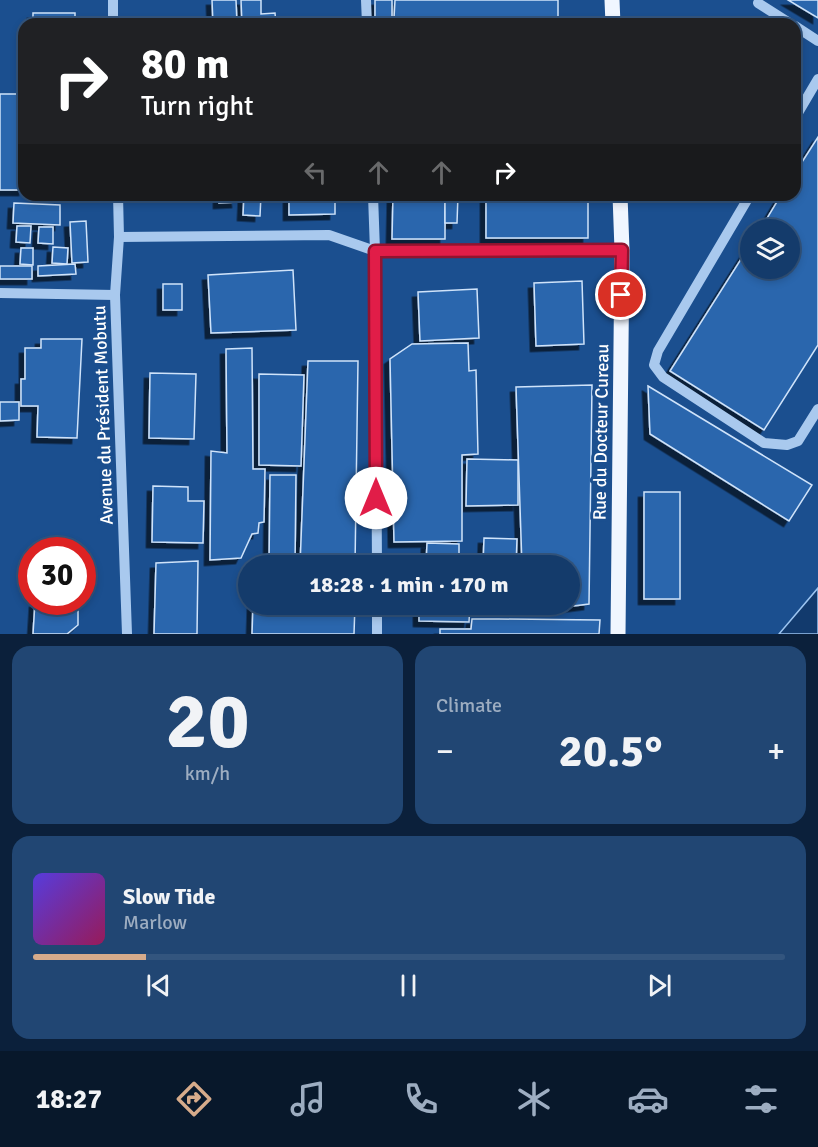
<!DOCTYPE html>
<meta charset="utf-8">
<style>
:root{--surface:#143b6b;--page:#214673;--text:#f1f3f6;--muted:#9dadc1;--line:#33557e;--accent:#d6ab8b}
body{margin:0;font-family:Signika,sans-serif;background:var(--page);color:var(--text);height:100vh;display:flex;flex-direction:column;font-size:22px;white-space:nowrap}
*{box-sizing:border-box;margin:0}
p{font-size:20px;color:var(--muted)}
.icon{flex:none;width:33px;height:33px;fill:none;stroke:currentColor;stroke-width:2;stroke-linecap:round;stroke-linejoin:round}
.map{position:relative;height:634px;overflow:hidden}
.sheet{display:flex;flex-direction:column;gap:12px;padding:12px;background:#0b203b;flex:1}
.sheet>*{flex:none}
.top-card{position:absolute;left:18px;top:18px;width:783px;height:183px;border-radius:18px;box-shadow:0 3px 9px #0003,0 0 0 2px var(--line);background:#202124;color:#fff;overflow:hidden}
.tools{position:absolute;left:740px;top:219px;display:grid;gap:12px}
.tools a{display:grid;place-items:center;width:60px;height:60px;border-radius:50%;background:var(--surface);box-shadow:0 3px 9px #0003,0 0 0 2px var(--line);font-size:30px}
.speed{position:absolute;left:18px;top:537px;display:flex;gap:12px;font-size:30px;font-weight:700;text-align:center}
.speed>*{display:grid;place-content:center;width:78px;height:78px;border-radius:50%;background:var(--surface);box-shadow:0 3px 9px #0003,0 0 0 2px var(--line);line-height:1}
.speed .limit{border:9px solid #d22;background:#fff;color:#111}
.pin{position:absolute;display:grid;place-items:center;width:51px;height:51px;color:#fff;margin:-26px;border:3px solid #fff;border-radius:50%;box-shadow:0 2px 6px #0007}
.me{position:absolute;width:66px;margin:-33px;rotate:0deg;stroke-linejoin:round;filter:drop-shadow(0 0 4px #0008)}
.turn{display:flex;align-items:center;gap:21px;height:126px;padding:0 24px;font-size:27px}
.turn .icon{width:78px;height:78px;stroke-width:2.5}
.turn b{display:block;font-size:42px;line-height:51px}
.lanes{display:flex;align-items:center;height:57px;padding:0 24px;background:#0003;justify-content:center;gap:30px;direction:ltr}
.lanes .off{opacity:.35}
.big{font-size:45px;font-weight:800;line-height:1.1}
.sheet .tile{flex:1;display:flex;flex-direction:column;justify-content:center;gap:9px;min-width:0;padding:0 21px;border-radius:18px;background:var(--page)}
.sheet .dial{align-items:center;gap:0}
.dial b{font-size:78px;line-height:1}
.song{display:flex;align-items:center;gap:18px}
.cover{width:72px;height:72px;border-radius:9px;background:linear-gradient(135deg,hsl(250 70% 55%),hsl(330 70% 35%))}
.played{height:6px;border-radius:3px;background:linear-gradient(90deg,var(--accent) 15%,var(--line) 15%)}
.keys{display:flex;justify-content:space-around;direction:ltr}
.heat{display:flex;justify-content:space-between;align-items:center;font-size:33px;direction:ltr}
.sheet .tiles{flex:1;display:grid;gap:12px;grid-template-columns:1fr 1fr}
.tile:last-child{grid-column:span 2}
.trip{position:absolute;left:238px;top:555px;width:342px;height:60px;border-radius:30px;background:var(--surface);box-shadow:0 3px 9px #0003,0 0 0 2px var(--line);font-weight:800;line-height:60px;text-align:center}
.menu{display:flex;height:96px;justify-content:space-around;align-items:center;background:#08182b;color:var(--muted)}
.menu .icon{width:42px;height:42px}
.menu .current{color:var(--accent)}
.menu b{font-size:27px;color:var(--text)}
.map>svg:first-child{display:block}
.water{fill:#123a6d;stroke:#9cc4f0;stroke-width:1.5}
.building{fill:#2a66ad;stroke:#cfe3fa;stroke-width:1.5;filter:url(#shadow)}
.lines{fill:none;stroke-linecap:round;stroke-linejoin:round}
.minor{stroke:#a9c9ee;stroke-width:10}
.major{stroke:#f0f6ff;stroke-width:15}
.route-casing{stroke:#92132f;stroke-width:15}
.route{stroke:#e11d48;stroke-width:10}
.labels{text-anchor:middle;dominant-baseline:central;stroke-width:6;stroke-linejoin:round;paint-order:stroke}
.street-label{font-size:18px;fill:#fff;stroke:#1b4f8f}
</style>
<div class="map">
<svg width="818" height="634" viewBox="0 0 818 634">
<defs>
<filter id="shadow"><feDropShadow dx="-5.5" dy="5.5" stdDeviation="0" flood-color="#0009"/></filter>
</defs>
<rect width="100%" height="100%" fill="#1b4f8f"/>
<polygon class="water" points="818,588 818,634 779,634"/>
<g class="building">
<polygon points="212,0 236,0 237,24 213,24"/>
<polygon points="241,0 261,0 261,14 275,13 276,24 242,24"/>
<rect x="375" y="0" width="17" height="19"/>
<polygon points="395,0 558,0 558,19 394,18"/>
<polygon points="788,0 818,0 818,18"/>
<rect x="33" y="13" width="42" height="11"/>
<polygon points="394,18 558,19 558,24 394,24"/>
<rect x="0" y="94" width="24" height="96"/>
<polygon points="818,137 818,345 764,430 670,371 750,245 750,268 789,268 789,230 760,230 781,195 795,195 795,173"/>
<polygon points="219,195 236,195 237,202 219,203"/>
<polygon points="244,195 261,195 260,216 243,215"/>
<polygon points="289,195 335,195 335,214 289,215"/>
<polygon points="393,195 445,195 445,239 392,239"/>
<polygon points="445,195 458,195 457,223 445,223"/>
<polygon points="486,195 529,195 529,198 588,199 588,238 486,238"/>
<polygon points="14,203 60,205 60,225 13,223"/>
<polygon points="86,221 88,262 72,263 70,222"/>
<polygon points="17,226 31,226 30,243 16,242"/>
<polygon points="39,227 53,227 53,244 38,243"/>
<polygon points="53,247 68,248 67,264 52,263"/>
<polygon points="21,248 33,248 33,265 20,264"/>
<polygon points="75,264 76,274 38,276 38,266"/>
<rect x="0" y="266" width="32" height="13"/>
<polygon points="293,270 296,330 211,333 208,275"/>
<polygon points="582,281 584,344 536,346 534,283"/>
<rect x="163" y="284" width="19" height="26"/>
<polygon points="477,289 479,338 420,341 418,292"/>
<polygon points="41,339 82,339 77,438 37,437 38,406 21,406 21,379 25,379 25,348 41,348"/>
<polygon points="468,343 469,371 476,370 478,454 462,455 462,541 394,542 390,359 412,344"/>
<polygon points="252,348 253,469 265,469 264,522 259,523 258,533 252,534 241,558 210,560 211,451 227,453 226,349"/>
<polygon points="308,361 358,361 355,566 300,566"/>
<polygon points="150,373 196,374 194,439 149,438"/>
<polygon points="259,374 304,375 301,466 259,465"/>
<polygon points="592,385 589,604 557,608 524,605 570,604 570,566 522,566 516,387"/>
<polygon points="648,386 812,485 789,521 650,434"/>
<polygon points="0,402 19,402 19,420 0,421"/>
<polygon points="467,459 518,460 518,505 466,506"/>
<polygon points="270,475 296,475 295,566 269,566"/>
<polygon points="153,486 188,487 188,501 204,501 203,543 152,542"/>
<rect x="644" y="492" width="36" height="107"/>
<polygon points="484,538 517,539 516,566 483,566"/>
<polygon points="427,543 459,544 459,566 426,566"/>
<polygon points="198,561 197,634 154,634 156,563"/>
<polygon points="35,602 78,602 78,625 67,634 33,634"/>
<polygon points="253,604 355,604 354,634 252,634"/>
<polygon points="419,604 470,604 469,622 419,621"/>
<polygon points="472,619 499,619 600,620 599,634 440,634 440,629 471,629"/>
</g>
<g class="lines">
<g class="minor">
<polyline points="113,0 113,24"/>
<polyline points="366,0 367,24"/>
<polyline points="758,3 791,24"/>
<polyline points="795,26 818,41"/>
<polyline points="795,118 818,79"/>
<polyline points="118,195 119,237 115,295 127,634"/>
<polyline points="373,195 375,251 377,566"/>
<polyline points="750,195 658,351 654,365 663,377 764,443 787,445 798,441 818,409"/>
<polyline points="119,237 329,235 375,251 622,250"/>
<polyline points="0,293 115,295"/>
<polyline points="377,604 377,634"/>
</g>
<g class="major">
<polyline points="612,0 613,24"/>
<polyline points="618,634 622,250 620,195"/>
</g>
</g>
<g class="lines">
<g class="route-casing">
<polyline id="route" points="376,498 375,251 622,250 621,295"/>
</g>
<use href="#route" class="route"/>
</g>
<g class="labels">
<g class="street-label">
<text transform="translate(103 415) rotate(-92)">Avenue du Président Mobutu</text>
<text transform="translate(601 432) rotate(-89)">Rue du Docteur Cureau</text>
</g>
</g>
</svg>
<div class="tools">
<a><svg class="icon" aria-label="layers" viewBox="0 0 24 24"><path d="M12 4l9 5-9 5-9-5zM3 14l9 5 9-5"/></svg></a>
</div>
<div class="speed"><div class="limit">30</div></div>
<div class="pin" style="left:621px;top:295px;background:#d93025"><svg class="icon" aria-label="arrive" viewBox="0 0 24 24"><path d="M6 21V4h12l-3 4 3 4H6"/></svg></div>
<svg class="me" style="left:376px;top:498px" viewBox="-20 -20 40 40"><circle r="19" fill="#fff"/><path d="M0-13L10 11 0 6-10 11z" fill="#e11d48"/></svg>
<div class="trip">18:28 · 1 min · 170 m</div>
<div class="top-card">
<div class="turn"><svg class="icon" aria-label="right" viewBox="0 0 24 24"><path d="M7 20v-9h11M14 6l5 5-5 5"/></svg><div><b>80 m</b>Turn right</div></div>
<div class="lanes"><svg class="icon off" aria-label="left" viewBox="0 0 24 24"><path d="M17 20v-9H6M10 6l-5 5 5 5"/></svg><svg class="icon off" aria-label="ahead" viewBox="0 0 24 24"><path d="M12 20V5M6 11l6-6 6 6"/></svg><svg class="icon off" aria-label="ahead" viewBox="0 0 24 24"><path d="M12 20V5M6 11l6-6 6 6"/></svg><svg class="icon" aria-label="right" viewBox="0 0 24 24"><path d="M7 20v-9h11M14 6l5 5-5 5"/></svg></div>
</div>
</div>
<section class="sheet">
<div class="tiles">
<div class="tile dial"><b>20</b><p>km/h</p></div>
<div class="tile"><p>Climate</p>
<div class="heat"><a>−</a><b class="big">20.5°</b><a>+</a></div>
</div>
<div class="tile">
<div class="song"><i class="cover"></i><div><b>Slow Tide</b><p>Marlow</p></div></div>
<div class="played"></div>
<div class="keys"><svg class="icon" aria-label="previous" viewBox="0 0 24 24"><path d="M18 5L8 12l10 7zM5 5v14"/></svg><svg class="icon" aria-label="pause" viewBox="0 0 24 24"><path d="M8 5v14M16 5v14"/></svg><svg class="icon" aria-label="next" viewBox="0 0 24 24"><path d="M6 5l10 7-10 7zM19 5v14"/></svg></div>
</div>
</div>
</section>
<nav class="menu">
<b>18:27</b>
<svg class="icon current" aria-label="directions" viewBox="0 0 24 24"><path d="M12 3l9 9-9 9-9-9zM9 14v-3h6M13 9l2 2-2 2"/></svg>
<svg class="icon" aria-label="music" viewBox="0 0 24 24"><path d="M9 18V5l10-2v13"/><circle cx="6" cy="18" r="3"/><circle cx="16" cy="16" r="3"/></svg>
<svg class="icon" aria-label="phone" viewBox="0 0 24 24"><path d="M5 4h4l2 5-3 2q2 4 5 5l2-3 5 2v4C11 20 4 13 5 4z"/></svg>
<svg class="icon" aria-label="climate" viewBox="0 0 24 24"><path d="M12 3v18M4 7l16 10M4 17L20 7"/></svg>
<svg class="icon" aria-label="car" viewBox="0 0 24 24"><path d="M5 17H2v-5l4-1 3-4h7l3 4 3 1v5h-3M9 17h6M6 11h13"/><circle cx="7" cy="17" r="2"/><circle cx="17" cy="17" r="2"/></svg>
<svg class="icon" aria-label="filters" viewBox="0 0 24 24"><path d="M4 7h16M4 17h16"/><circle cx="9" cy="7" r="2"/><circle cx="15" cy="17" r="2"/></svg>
</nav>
